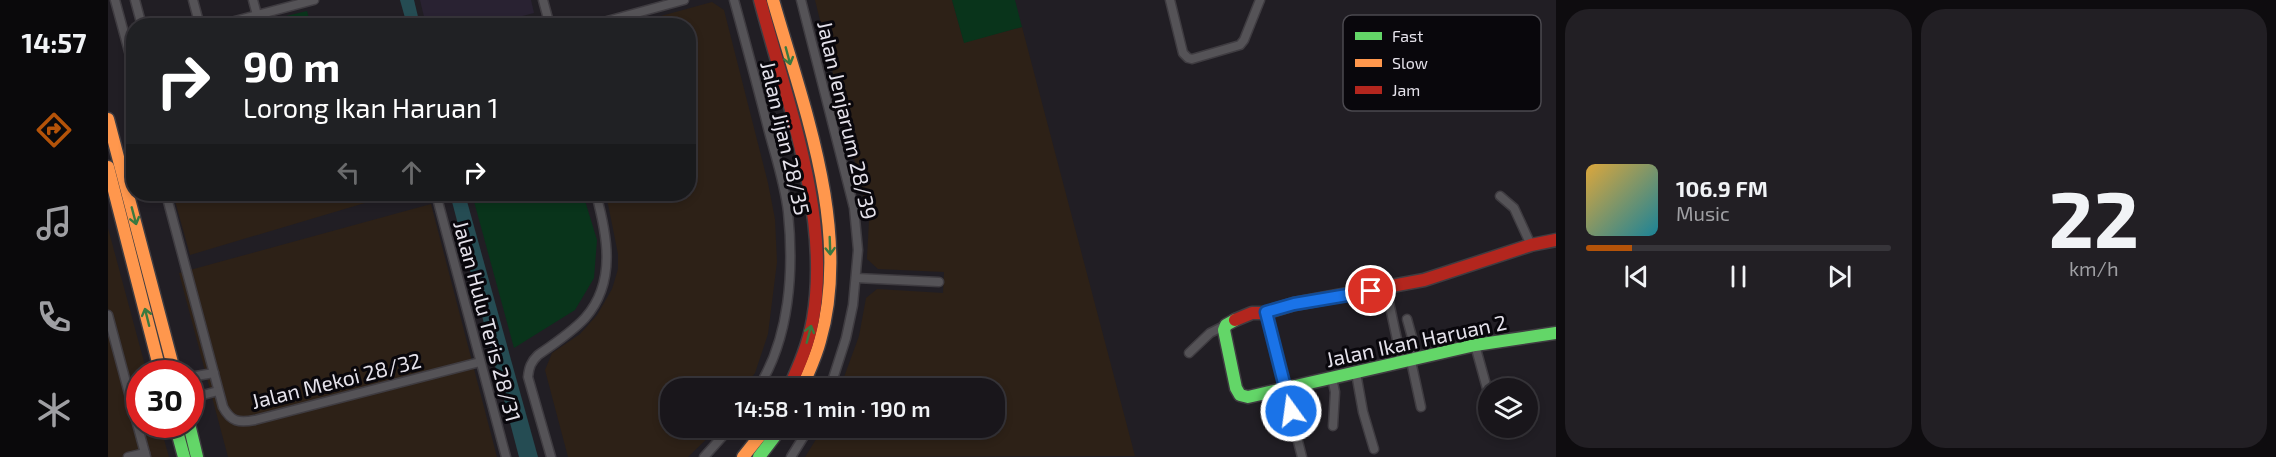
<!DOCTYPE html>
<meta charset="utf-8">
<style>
:root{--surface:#19161b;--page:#221f24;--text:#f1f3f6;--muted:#9f9fa3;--line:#37353a;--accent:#b45309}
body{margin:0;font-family:"Exo 2",sans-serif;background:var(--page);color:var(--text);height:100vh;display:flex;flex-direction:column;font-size:22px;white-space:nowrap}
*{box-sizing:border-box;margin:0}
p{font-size:20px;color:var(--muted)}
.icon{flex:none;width:33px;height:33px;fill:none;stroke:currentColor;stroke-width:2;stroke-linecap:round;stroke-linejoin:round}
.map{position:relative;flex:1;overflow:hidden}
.details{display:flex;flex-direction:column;gap:9px;padding:9px;background:#0e0c0f;width:720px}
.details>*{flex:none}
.top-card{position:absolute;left:18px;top:18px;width:570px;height:183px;border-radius:24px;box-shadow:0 3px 9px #0003,0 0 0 2px var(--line);background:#202124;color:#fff;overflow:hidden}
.buttons{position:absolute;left:1370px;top:378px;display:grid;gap:12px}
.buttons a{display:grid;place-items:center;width:60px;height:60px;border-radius:50%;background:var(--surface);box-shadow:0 3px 9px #0003,0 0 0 2px var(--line);font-size:30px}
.speed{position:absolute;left:18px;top:360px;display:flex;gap:12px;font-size:30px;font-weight:700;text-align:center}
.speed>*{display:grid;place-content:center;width:78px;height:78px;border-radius:50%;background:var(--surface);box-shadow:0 3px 9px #0003,0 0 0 2px var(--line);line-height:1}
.speed .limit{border:9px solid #d22;background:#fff;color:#111}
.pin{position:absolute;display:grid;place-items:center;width:51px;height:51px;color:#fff;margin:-26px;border:3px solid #fff;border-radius:50%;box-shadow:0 2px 6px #0007}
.me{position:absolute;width:66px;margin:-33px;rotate:346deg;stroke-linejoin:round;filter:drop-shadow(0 0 4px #0008)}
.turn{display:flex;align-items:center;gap:21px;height:126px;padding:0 18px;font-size:27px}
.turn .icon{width:78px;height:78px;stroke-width:2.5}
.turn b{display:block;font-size:42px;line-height:51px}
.lanes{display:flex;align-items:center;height:57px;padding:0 18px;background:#0003;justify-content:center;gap:30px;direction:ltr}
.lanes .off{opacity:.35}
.details .card{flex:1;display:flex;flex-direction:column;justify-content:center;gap:9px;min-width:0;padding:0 21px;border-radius:24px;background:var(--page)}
.details .dial{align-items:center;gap:0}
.dial b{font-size:78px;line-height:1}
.song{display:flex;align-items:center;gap:18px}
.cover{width:72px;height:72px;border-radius:9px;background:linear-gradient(135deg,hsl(40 70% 55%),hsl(190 70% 35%))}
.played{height:6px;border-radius:3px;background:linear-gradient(90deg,var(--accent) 15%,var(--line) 15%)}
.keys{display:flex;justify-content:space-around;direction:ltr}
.details .tiles{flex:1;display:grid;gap:9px;grid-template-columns:repeat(2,1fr)}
.trip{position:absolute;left:552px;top:378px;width:345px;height:60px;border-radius:24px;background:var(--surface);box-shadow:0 3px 9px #0003,0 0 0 2px var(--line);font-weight:600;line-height:60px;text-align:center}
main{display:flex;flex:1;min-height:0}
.menu{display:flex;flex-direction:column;width:108px;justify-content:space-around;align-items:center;background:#0a090b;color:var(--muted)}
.menu .icon{width:42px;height:42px}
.menu .current{color:var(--accent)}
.menu b{font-size:27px;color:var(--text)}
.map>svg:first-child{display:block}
.built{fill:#292232}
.industrial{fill:#2d2117}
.green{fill:#09341b}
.water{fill:#254c53}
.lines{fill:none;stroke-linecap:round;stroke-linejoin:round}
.street-casing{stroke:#3f3c41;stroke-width:11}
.fast-casing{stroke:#3f3c41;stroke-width:15}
.slow-casing{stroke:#3f3c41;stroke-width:15}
.jam-casing{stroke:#3f3c41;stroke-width:15}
.street{stroke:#555357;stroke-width:8}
.fast{stroke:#63d668;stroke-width:12}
.slow{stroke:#ff974d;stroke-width:12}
.jam{stroke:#b3261e;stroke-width:12}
.oneway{stroke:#3a793f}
.route-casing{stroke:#114b97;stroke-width:15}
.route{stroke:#1a73e8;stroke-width:10}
.labels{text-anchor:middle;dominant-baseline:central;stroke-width:6;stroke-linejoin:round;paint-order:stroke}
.street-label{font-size:21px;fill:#e5e2eb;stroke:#09070c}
.key{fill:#09070c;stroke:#4b494f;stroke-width:1.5}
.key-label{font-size:16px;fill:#e5e2eb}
</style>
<main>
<nav class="menu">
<b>14:57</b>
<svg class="icon current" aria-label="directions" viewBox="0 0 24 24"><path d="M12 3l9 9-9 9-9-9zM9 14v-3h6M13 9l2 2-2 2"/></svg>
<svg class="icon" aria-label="music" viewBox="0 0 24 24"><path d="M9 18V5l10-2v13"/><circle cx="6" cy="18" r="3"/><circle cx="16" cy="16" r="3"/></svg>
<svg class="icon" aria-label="phone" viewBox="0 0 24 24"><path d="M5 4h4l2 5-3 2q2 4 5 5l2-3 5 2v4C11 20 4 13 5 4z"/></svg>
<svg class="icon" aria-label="climate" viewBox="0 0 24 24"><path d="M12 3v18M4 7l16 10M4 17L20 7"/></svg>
</nav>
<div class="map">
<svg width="1448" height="457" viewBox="0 0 1448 457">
<rect width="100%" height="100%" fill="#211e24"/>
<polygon class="built" points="312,0 423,0 426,13 380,25 318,25"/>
<g class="industrial">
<polygon points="707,0 844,0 856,42 914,27 1027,456 697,457 715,428 886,428 886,388 732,388 751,336 758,298 769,289 835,293 836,272 770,269 759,259 761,220"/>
<polygon points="604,2 616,10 660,183 667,219 669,262 660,334 647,373 636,388 562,388 562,428 610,428 580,457 460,457 437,370 444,353 472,334 489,315 504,289 510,269 510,254 498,194 580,194 580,26 520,25"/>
<polygon points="65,194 287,194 82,255"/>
<polygon points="323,204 389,457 120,457 71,273"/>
<polygon points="0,228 39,373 32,374 32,424 52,425 61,457 0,457"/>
</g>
<g class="green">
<polygon points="844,0 907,0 914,27 856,43"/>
<polygon points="199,11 203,25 142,25"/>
<polygon points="364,194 475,194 489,240 486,278 467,310 406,348"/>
</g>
<g class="water">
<polygon points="292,0 306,0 312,25 299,25"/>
<polygon points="342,194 357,194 430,457 411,457"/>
</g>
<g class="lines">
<g class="street-casing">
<g id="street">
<polyline points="7,0 26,70"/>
<polyline points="27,0 34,26"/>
<polyline points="85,0 92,26"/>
<polyline points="145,0 149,15"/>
<polyline points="435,0 442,26"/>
<path d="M626 0C638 44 650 88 661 132 668 158 677 185 680 212 686 270 682 338 650 388"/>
<polyline points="693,0 746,208 750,250 745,305 738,338 722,388"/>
<polyline points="1062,0 1075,53 1080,58 1084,59 1132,45 1136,40 1152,0"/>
<polyline points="108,26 206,0"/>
<polyline points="481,26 576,0"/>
<path d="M58 194 115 407C123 422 131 423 147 420L372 362"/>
<polyline points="328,194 398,457"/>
<polyline points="1392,196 1406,208 1423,245"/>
<polyline points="748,278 831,282"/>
<polyline points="1278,288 1294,363"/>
<polyline points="1157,313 1194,457"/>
<polyline points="0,315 38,457"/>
<polyline points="1299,319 1310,359"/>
<polyline points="1367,345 1380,392"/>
<polyline points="1081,353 1102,333 1118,325"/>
<polyline points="1303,361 1313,407"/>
<polyline points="1248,373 1255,412 1266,449"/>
<polyline points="82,377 106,373"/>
<polyline points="1224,378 1227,392 1225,426"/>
<polyline points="23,399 32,397"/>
<polyline points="82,404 91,396 110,391"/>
<polyline points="20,457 37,453"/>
<path d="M443 457 420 377C421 367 423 362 430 355 446 344 464 332 477 318 509 282 499 234 488 194"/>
<polyline points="596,457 622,428"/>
<polyline points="683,457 701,428"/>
</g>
</g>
<g class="fast-casing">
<g id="fast">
<polyline points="1127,320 1118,325 1116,330 1128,388 1132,395 1140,397 1367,345 1448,333"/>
<polyline points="67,424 76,457"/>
<polyline points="81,424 89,457"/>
<polyline points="651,457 673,428"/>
</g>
</g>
<g class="slow-casing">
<g id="slow">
<path d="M665 0C695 105 744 231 712 341 708 357 700 373 694 388"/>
<polyline points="0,119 67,374"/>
<polyline points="0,167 53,374"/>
<polyline points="635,457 658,428"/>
</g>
</g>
<g class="jam-casing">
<g id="jam">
<path d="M652 0C678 99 723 216 705 319 701 343 691 366 681 388"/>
<polyline points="1127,320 1144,313 1157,313 1186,304 1316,280 1423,245 1448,240"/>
</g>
</g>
<use href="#street" class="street"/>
<use href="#fast" class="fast"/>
<use href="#slow" class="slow"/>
<use href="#jam" class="jam"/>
</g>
<defs><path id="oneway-shaft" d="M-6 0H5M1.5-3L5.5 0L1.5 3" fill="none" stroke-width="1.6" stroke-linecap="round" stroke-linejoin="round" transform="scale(1.5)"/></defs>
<g class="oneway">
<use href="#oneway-shaft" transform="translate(680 56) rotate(75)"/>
<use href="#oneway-shaft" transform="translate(26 216) rotate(75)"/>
<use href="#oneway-shaft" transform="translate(722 246) rotate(88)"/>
<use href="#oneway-shaft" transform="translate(39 317) rotate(-104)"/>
<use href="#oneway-shaft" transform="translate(701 334) rotate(-75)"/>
</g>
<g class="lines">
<g class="route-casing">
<polyline id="route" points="1183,411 1158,312 1186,304 1263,291"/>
</g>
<use href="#route" class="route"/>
</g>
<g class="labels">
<g class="street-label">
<text transform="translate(740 120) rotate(77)">Jalan Jenjarum 28/39</text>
<text transform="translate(678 138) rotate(77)">Jalan Jijan 28/35</text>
<text transform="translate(380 321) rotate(75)">Jalan Hulu Teris 28/31</text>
<text transform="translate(1308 340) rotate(-12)">Jalan Ikan Haruan 2</text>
<text transform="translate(228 380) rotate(-14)">Jalan Mekoi 28/32</text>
</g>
</g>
<rect x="1235" y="15" width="198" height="96" rx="9" class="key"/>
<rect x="1247" y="32" width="27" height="8" fill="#63d668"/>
<rect x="1247" y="59" width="27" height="8" fill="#ff974d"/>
<rect x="1247" y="86" width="27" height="8" fill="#b3261e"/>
<g class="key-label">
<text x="1284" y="42">Fast</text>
<text x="1284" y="69">Slow</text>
<text x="1284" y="96">Jam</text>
</g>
</svg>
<div class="buttons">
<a><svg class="icon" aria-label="layers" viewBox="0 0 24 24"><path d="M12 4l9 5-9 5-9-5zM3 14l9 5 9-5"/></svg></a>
</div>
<div class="speed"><div class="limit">30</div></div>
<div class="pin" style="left:1263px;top:291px;background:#d93025"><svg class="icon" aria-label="arrive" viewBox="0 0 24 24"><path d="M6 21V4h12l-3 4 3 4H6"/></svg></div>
<svg class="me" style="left:1183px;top:411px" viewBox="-20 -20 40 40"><circle r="17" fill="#1a73e8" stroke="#fff" stroke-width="3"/><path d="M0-11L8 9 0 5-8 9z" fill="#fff"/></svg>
<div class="trip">14:58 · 1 min · 190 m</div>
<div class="top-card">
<div class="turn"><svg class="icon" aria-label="right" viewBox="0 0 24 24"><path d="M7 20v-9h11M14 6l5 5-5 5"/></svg><div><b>90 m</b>Lorong Ikan Haruan 1</div></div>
<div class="lanes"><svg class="icon off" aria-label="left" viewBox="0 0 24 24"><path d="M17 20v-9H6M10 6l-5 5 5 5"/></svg><svg class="icon off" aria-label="ahead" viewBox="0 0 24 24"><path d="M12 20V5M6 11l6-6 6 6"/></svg><svg class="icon" aria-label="right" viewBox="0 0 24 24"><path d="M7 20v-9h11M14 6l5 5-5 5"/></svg></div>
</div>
</div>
<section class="details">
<div class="tiles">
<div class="card">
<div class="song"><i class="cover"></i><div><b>106.9 FM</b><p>Music</p></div></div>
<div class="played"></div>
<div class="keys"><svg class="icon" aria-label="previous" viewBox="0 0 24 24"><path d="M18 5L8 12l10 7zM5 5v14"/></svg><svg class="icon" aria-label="pause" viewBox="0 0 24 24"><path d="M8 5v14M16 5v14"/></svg><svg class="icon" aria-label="next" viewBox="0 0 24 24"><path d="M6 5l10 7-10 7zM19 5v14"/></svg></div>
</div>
<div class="card dial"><b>22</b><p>km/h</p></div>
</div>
</section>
</main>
